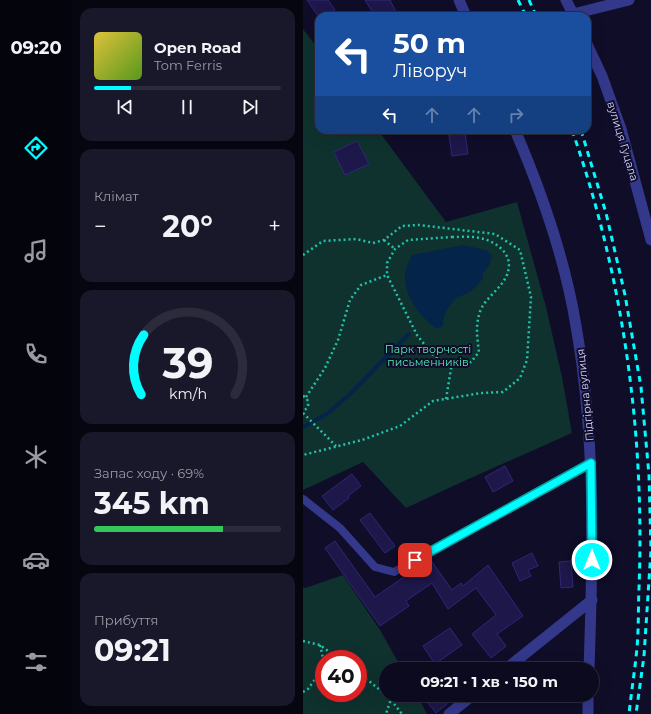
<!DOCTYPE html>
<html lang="uk">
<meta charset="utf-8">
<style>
:root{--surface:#0b0a1e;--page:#19182b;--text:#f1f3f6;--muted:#9a9aa4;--line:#2b2b3c;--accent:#00fdff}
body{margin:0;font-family:Montserrat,sans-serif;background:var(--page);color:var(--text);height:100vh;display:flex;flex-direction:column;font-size:15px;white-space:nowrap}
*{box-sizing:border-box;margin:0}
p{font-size:13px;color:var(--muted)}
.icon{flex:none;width:22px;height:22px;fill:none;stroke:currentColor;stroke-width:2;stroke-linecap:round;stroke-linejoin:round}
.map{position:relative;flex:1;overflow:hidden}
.drawer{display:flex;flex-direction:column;gap:8px;padding:8px;background:#060610;width:231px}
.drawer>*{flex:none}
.top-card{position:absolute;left:12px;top:12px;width:276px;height:122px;border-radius:12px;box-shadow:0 4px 16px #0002,0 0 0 1px var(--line);background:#1a4fa0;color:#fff;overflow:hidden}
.speed{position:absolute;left:12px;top:650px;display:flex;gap:8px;font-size:20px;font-weight:700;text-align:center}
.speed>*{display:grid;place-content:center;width:52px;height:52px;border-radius:50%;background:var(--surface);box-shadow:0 4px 16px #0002,0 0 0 1px var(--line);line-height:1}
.speed .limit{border:6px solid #d22;background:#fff;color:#111}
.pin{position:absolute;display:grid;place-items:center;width:34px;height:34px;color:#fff;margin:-17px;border-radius:8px;box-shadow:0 2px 6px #0006}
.me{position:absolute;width:44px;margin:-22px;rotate:0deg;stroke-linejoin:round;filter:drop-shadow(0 0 3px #0008)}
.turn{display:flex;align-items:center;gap:14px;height:84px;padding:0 12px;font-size:18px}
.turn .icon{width:52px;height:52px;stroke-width:2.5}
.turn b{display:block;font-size:28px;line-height:34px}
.lanes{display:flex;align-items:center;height:38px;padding:0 12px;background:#0003;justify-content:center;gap:20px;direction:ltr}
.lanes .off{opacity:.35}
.big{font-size:30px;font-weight:700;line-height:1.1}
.drawer .tile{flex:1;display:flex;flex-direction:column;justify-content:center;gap:6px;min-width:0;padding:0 14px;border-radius:12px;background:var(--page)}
.drawer .dial{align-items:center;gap:0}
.dial svg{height:104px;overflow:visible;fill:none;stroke:var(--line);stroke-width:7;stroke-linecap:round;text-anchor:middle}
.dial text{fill:var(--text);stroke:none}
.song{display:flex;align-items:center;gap:12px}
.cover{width:48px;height:48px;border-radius:6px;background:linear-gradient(135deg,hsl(50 70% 55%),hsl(90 70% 35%))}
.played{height:4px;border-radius:2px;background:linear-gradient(90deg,var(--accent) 20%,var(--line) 20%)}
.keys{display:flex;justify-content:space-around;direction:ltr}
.heat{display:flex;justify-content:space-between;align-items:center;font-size:22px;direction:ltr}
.charge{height:6px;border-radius:3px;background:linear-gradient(90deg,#34c759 69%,var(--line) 0)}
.trip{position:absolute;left:76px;top:662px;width:220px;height:40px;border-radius:20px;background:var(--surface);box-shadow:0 4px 16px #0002,0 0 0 1px var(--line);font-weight:700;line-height:40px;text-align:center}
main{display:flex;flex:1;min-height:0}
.tab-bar{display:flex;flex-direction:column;width:72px;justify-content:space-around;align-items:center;background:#04040c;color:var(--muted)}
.tab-bar .icon{width:28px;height:28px}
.tab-bar .selected{color:var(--accent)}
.tab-bar b{font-size:18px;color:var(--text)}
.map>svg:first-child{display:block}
.green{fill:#0f322e;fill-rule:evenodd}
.water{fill:#052449}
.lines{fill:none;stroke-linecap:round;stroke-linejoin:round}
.stream{stroke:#052449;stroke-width:4}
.building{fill:#1d174a;stroke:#2f2779}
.path{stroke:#23c3ab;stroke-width:2.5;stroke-dasharray:2 3;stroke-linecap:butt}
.service{stroke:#34388b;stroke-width:8}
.minor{stroke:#34388b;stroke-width:11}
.tertiary{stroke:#34388b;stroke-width:11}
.rail{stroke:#00fdff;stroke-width:3;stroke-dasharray:6 5;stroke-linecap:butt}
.route-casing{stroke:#00a4a6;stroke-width:10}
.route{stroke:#00fdff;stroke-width:7}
.labels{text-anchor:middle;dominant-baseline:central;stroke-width:4;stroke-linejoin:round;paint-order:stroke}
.street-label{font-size:11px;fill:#d5d4ff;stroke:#0f0d28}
.park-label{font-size:11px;fill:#54ebb7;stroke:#0f0d28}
</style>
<main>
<nav class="tab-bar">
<b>09:20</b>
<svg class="icon selected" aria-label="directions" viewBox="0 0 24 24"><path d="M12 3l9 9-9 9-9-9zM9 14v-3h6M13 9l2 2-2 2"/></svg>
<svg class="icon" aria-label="music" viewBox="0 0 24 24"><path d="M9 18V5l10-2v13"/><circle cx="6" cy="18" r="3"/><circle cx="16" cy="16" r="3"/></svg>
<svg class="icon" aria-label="phone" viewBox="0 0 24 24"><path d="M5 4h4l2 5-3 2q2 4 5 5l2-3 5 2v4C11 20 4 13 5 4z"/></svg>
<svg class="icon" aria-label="climate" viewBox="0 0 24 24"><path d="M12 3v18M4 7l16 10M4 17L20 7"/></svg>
<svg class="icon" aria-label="car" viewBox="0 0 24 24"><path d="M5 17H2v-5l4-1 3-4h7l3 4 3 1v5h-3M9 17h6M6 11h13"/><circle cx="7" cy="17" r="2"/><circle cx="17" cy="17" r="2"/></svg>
<svg class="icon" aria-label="filters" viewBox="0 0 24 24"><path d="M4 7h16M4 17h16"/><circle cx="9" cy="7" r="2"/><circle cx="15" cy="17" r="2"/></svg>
</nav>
<section class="drawer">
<div class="tile">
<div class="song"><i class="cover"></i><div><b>Open Road</b><p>Tom Ferris</p></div></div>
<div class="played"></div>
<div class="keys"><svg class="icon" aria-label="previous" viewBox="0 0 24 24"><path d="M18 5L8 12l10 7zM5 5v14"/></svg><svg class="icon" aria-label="pause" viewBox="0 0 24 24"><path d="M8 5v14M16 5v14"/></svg><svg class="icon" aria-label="next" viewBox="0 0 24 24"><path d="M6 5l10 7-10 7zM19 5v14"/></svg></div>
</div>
<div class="tile"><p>Клімат</p>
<div class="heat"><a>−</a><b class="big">20°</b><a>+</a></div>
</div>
<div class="tile dial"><svg viewBox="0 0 100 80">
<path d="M14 69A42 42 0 1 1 86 69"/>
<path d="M14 69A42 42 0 0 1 16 23" stroke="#00fdff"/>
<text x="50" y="56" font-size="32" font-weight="700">39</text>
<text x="50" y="72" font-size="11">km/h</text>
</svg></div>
<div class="tile"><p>Запас ходу · 69%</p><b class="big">345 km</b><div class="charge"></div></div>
<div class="tile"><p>Прибуття</p><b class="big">09:21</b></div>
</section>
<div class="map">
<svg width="348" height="714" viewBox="0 0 348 714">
<rect width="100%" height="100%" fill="#0f0d28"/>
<g class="green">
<polygon points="0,29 16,50 16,130 75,130 143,222 214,202 243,307 259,377 269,433 161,481 103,508 60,462 0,490"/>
<path d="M40 575 77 630 99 669H83V695H114L124 714H0V587L2 588ZM21 659H55V693H21Z"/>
</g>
<path class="water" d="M160 245 183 250 189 255 187 264 180 273V278C176 284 172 288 166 292 163 295 158 295 154 298 146 305 140 314 140 326L134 329C117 317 102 298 102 276 102 268 106 262 109 255Z"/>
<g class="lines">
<polyline class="stream" points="0,427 25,413 47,394 106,334"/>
</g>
<g class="building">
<polygon points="4,0 25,0 32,10 24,16 15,16"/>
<polygon points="62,0 87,0 95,16 72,16"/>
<polygon points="162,133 165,154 149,156 146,135"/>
<polygon points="54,141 66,164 42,175 31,152"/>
<polygon points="202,466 210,481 190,492 182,477"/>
<polygon points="49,474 58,486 45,496 46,498 30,510 19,496"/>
<polygon points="67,513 92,546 82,553 57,520"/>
<polygon points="32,541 72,597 127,559 149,590 158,583 160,586 185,565 220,616 194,634 203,646 188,658 169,634 193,615 173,588 145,609 129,583 103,601 106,606 77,626 22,548"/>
<polygon points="229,553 235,566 225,570 228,576 217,581 209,563"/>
<polygon points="268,561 270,587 258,588 256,562"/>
<polygon points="147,628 159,645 132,664 120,646"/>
<polygon points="135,695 144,704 133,713 125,703"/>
</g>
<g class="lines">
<g class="path">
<path d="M149 237C158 237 168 236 177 238 196 242 213 257 203 277 197 289 184 297 178 309 172 324 174 336 176 352L168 362 155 364 141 362 129 354 114 335 84 275V263L92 249 105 240Z"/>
<polyline points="81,240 92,249"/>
<polyline points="0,255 20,241 53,239 70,243 81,240 99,226 116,225 192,234 217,250 228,297 224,360 217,378 200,392 178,393 130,401 97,426 59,440 0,455"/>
<path d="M0 396C7 399 7 408 0 411"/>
<polyline points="3,397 22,368 35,340 47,300 58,285 84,275"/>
<polyline points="143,399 149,363"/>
<polyline points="0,413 33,446"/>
<polyline points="0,641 17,645 36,659"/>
<polyline points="17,645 21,662"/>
<polyline points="55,672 88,699 83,714"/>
<polyline points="0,692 5,689 21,667"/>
<polyline points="88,700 99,714"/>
</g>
<polyline class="service" points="0,499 37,528 72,567 91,572 288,463"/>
<g class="minor">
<polyline points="270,14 326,0"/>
<polyline points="203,669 289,600"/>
<polyline points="146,714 170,695"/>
</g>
<g class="tertiary">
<polyline points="156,0 163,16"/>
<polyline points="263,0 271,16"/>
<polyline points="284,44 299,76 318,129 348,240"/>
<path d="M212 130C239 193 262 258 273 326 293 439 290 554 286 669"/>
<polyline points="285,714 285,695"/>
</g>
<g class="rail">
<polyline points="215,0 223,16"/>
<polyline points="226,0 233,16"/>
<path d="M269 130C320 276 342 433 336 588 335 611 336 634 333 657 331 676 328 695 326 714"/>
<polyline points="278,130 303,213 322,295 338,387 346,475 348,550 341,656 333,714"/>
</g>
</g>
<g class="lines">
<g class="route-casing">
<polyline id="route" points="112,560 288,463 289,560"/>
</g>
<use href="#route" class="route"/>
</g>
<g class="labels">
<g class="street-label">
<text transform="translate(320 141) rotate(73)">вулиця Гуцала</text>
<text transform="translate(282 395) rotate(-96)">Підгірна вулиця</text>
</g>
<g class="park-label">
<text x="125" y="349">Парк творчості<tspan x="125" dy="13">письменників</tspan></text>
</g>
</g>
</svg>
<div class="speed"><div class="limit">40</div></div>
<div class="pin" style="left:112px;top:560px;background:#d93025"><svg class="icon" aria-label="arrive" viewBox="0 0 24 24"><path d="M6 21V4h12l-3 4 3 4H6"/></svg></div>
<svg class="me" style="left:289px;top:560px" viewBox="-20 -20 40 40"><circle r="17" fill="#00fdff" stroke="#fff" stroke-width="3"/><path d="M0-11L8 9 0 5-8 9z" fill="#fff"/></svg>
<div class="trip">09:21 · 1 хв · 150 m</div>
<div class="top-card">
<div class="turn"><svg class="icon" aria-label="left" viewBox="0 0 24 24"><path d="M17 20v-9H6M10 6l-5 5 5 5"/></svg><div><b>50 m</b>Ліворуч</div></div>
<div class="lanes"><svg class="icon" aria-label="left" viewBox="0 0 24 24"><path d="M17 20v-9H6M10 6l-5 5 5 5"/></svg><svg class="icon off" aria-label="ahead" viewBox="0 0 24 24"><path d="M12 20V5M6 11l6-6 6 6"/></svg><svg class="icon off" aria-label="ahead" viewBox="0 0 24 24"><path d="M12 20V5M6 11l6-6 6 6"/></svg><svg class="icon off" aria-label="right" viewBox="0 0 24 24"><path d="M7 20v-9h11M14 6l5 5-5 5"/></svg></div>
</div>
</div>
</main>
